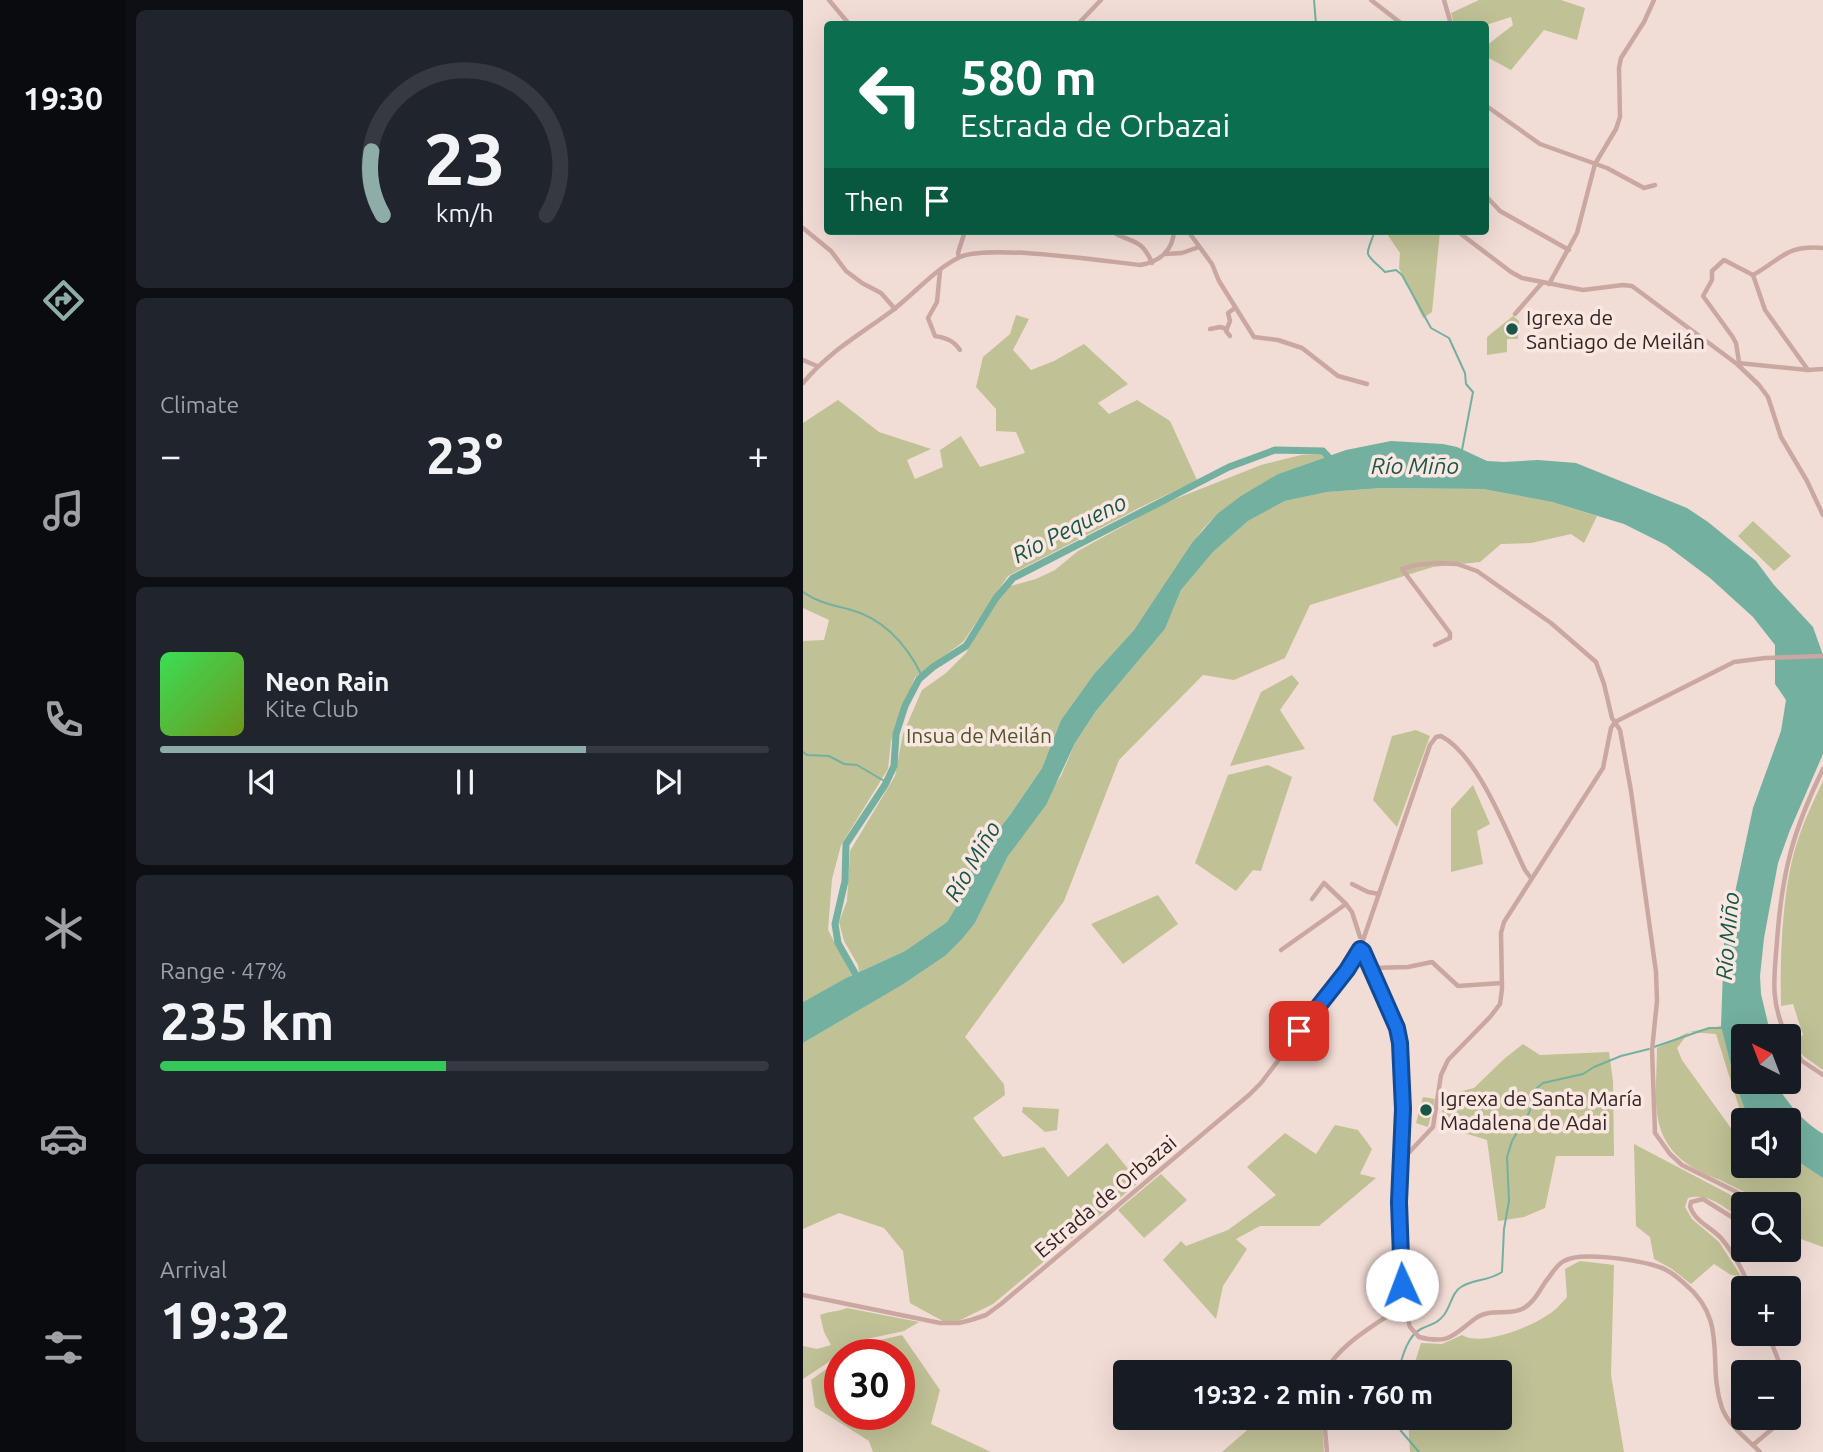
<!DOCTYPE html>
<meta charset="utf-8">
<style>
:root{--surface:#171b24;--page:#20242c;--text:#f1f3f6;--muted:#9ea1a6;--line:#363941;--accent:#8fada8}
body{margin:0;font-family:Ubuntu,sans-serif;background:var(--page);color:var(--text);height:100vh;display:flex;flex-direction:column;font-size:26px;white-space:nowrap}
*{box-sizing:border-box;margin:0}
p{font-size:23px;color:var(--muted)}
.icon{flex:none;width:38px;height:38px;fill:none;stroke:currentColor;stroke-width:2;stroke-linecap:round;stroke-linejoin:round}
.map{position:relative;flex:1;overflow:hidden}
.sheet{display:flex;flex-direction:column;gap:10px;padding:10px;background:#0d0f14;width:677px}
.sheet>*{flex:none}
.guide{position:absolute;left:21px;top:21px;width:665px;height:214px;border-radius:7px;box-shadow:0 7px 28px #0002;background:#0b6e4f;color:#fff;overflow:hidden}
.needle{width:46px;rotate:318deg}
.buttons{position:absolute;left:928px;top:1024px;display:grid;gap:14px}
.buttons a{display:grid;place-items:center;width:70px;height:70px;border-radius:7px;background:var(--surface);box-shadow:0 7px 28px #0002;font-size:35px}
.speed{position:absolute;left:21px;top:1339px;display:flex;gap:14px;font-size:35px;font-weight:700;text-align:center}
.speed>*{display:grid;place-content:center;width:91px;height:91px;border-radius:50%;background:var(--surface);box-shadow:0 7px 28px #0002;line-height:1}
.speed .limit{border:10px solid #d22;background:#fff;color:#111}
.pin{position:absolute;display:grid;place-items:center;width:60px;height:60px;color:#fff;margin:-30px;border-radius:14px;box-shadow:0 4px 10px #0006}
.me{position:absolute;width:77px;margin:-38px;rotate:358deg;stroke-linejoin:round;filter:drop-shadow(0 0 5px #0008)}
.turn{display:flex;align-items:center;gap:24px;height:147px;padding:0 21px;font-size:32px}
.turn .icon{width:91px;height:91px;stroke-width:2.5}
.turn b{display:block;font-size:49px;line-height:60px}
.then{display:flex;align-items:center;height:66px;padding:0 21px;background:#0003;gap:14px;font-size:26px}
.big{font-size:52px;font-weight:700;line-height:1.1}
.sheet .tile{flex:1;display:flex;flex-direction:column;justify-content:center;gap:10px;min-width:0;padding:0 24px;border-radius:10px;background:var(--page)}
.sheet .dial{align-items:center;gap:0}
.dial svg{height:182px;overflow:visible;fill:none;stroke:var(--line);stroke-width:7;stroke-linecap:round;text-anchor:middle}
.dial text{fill:var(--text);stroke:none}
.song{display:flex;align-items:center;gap:21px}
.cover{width:84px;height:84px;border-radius:10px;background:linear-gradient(135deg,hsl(130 70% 55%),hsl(80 70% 35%))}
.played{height:7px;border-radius:4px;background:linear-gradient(90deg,var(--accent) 70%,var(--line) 70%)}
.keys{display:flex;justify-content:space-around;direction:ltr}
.heat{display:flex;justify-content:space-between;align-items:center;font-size:38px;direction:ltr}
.charge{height:10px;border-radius:5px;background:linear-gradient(90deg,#34c759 47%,var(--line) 0)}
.trip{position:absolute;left:310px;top:1360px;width:399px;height:70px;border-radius:7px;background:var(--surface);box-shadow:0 7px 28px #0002;font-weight:700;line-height:70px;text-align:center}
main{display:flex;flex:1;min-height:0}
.dock{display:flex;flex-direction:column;width:126px;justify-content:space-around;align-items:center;background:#090b0e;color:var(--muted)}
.dock .icon{width:49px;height:49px}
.dock .current{color:var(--accent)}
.dock b{font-size:32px;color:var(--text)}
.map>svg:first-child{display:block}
.green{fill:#c0c195}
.water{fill:#73b0a0}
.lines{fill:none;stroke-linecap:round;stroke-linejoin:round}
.stream{stroke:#73b0a0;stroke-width:2}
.river{stroke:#73b0a0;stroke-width:7}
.minor{stroke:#caa8a1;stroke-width:4.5}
.route-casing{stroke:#114b97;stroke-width:18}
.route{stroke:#1a73e8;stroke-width:12}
.poi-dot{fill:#185748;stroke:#fae7e2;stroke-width:2.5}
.labels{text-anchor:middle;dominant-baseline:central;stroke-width:7;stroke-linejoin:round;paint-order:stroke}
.poi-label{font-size:21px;fill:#342524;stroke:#fae7e2;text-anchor:start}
.park-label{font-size:21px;fill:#515427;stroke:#fae7e2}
.street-label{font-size:21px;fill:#342524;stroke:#fae7e2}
.water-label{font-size:23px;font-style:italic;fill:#185748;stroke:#fae7e2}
</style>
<main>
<nav class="dock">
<b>19:30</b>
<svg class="icon current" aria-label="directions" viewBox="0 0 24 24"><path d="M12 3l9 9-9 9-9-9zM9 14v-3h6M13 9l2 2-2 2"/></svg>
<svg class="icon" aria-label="music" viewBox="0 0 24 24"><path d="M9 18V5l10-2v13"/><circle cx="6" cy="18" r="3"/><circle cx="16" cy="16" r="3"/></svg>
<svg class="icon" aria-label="phone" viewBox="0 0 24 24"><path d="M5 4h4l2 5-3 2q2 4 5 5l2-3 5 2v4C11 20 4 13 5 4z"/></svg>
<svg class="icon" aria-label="climate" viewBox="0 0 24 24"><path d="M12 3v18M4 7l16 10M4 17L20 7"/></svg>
<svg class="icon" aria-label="car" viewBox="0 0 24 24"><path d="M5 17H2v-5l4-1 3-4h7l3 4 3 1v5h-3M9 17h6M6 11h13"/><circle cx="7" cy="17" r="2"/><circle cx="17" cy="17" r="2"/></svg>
<svg class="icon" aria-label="filters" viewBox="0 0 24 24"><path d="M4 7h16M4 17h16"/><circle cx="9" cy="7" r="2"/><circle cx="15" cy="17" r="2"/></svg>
</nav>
<section class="sheet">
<div class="tile dial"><svg viewBox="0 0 100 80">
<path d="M14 69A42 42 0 1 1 86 69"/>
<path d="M14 69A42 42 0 0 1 9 41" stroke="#8fada8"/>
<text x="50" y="56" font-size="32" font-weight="700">23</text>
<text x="50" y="72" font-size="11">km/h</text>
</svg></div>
<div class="tile"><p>Climate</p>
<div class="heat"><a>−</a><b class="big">23°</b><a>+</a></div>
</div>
<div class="tile">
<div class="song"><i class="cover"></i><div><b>Neon Rain</b><p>Kite Club</p></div></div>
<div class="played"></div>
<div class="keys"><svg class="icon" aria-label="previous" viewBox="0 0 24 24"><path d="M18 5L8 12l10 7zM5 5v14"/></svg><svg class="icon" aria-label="pause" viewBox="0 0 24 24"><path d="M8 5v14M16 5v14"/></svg><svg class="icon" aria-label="next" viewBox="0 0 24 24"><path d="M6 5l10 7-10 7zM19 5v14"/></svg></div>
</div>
<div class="tile"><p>Range · 47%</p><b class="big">235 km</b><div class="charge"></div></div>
<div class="tile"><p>Arrival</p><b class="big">19:32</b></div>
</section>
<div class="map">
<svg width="1020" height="1452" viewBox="0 0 1020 1452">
<rect width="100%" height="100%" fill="#f2dcd6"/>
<g class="green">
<polygon points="676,0 758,0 782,8 774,40 741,30 708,70 682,56 683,46 710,25 708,17 683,25 651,24 648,13"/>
<polygon points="582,231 637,231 629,312 620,318 596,268 597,253"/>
<polygon points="213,315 226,319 210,350 228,370 251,361 281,344 325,384 295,403 306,414 334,400 367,421 394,480 336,508 205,576 160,642 112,677 88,741 85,769 38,845 29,879 25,930 49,975 0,1002 0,641 21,640 26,620 0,608 0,423 35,400 76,432 128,449 104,460 112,479 140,467 137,450 158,436 177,467 222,453 213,432 193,431 193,409 173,387 180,357 207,334"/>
<polygon points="710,316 716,321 715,339 704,339 704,352 684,355 684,337"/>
<polygon points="520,454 523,457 475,474 414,514 399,530 331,630 291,674 258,720 239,768 207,815 180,848 166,873 161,894 144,922 102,951 56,972 55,965 41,941 36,922 44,901 47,851 92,776 100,734 119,690 143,673 163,653 174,633 204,587 233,579 252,570 275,551 362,503 458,465 498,455"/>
<polygon points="579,488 680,489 749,502 794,516 781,543 768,534 728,543 698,544 677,562 630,567 507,605 482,658 431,680 400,675 316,760 261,901 162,1037 201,1084 202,1095 170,1118 200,1157 241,1147 265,1177 304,1143 336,1182 190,1304 147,1325 107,1303 100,1251 81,1228 36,1213 0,1229 0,1043 99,985 142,956 172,923 205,856 258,776 272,743 293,711 362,629 378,590 410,552 445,521 482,501 524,492"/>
<polygon points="950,521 988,556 971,571 935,536"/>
<polygon points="489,675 496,683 477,710 502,749 427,766 458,692"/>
<polygon points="613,730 627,736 594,827 570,800 589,736"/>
<polygon points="465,765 489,777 458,871 450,870 433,891 392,863 425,775"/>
<path d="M1020 781V1070L999 1055 990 1041 1000 1035 990 1004 978 1006C977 957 979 892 993 846 1000 823 1010 802 1020 781Z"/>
<polygon points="670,785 687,824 674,831 680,864 648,872 648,809"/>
<polygon points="355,895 375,924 320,964 288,924"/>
<path d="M918 1026 933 1086 946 1120H940L913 1034 886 1032 874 1048 879 1060 940 1145V1166H985V1155L1020 1178V1247L987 1235 985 1231V1204C962 1204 946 1194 925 1184 916 1179 905 1176 896 1171 842 1142 854 1099 854 1048L886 1032Z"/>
<polygon points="720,1044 737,1055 806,1052 810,1081 811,1156 753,1156 742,1208 721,1217 695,1221 684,1140 636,1125 643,1095 671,1088 701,1059"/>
<polygon points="620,1097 632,1099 625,1127 613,1123"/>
<polygon points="220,1107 256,1109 254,1130 242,1132 219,1112"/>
<polygon points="532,1125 555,1130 569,1149 557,1174 573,1178 516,1226 457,1226 433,1239 444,1249 420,1286 413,1319 360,1260 378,1241 383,1246 425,1230 473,1195 444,1167 482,1133 513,1154"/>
<path d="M831 1144 945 1204H940V1220C923 1209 906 1192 885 1198L882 1207 889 1219 916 1242 938 1276 928 1275 911 1264 888 1284 869 1269 851 1259 847 1237 833 1226Z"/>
<polygon points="358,1174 384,1200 341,1238 315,1210"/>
<path d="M777 1261 811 1265 808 1375 821 1452H607L605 1418H696V1372H609L618 1343 639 1344 659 1335C678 1347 725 1328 743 1316 751 1312 758 1304 764 1297L762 1269Z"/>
<path d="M44 1308 116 1322 101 1331 59 1340 0 1379V1346L14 1349 28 1345 21 1332 17 1315C26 1311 35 1312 44 1308Z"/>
<polygon points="99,1335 137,1390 128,1424 188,1452 70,1452 66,1441 12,1407 8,1380 37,1359 37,1414 96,1414 96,1354 42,1354 55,1345"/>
<polygon points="458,1418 519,1418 521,1452 419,1452"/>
</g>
<path class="water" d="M588 441 640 444 654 447 684 461 701 462 735 460 773 463 884 508 905 522 953 561 971 585 1010 627 1020 655V754L987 830 975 863 961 938 957 976 958 994 968 1036H940V1082H972C984 1103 999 1121 1020 1134V1178L985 1155V1120H946L933 1086 918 1026 921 944 950 808 978 731 983 700 972 684V645L950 617 907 578 863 545 821 524 749 502 680 489 579 488 524 492 482 501 445 521 410 552 378 590 362 629 293 711 272 743 243 805 205 856 172 923 158 940 142 956 99 985 0 1043V1002L43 978 102 951 144 922 161 894 171 860 207 815 239 768 258 720 291 674 331 630 389 543 414 514 438 496 475 474 543 450Z"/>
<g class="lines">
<g class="stream">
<polyline points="511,0 513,24"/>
<path d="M572 231C562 258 560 251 582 272L593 270 599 275 628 328 646 338 662 373 663 384 670 392 659 450"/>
<path d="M0 592C14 602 29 605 45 609 80 618 104 645 119 676"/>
<polyline points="0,752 4,755 26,756 41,764 54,765 83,782"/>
<polyline points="851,1047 906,1028 919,1028"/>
<path d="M595 1372C599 1358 604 1336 618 1329 628 1324 634 1324 641 1315 648 1306 649 1292 658 1287 671 1279 686 1281 699 1272L701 1229 706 1201 704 1157 709 1141 726 1113 734 1088 740 1083 780 1074 791 1067 818 1056 846 1049"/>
<polyline points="592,1418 598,1431 616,1452"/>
</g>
<polyline class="river" points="57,982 35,943 32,924 42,881 43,844 82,785 91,766 93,734 102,706 116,679 130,667 163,646 193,598 210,578 426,467 472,450 520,451 530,462"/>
<g class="minor">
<polyline points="26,0 46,24"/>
<polyline points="568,0 599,24"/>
<polyline points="641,0 648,24"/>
<polyline points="275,24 298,0"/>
<polyline points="682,105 737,144 804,168 841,188 852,185"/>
<polyline points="682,195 697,211 766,250"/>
<polyline points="0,228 28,251 43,271 59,283 78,293 92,309"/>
<path d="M308 231C329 244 338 237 349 263"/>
<polyline points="385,231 409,264 416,281 451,337 475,340 499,348 535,376 564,384"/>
<polyline points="654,231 708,272 719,278 780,290 820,285 829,286 934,364 956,385 965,397 978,437 1004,481 1020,515"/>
<polyline points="363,254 379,253 396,247"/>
<polyline points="156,257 155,253 162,231"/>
<path d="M137 271 134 302 125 318 132 336C144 338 151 341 157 350"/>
<polyline points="746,284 774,233 792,164 813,129 817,117 816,68 818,58 841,22 851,0"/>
<polyline points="712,314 739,283"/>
<polyline points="407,329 417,327 424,329"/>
<polyline points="427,336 423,331 427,321 425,313 432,308"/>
<polyline points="0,360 14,366"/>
<polyline points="936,362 933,343 929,336 900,296 909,280 909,271 921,260 950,275"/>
<polyline points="935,363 1005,370 1020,369"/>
<path d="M1005 370 962 310 950 275C979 259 982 245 1020 248"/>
<path d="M0 383C25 352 58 334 90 310 112 293 132 269 157 257 186 244 301 261 337 265 356 262 370 251 371 231"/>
<polyline points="632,645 647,638 647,633 599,569 613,565 634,563 654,564 674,571 748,623 793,662 801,684 809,718 817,730 828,791 853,972 854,1001 849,1050 852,1133 867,1154 879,1165 958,1204"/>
<polyline points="549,884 565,892 576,894"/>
<polyline points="509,899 521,883 543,904"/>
<path d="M557 949 560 951 594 1028 597 1043 600 1109 596 1202 599 1285 601 1305 607 1327 616 1337C647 1345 651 1334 673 1318 686 1308 705 1316 719 1309 730 1304 737 1290 743 1281 749 1274 753 1265 761 1261 777 1251 831 1260 850 1265 863 1268 872 1275 882 1284 927 1322 903 1362 919 1408 925 1425 945 1440 957 1452"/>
<polyline points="478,950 543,904 549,912 557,937 560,938"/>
<polyline points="568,968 605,967 629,962 655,986 699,983"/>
<path d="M983 1036C967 999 971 980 974 941 979 872 990 830 1020 769"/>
<polyline points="985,1041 999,1061 1020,1075"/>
<polyline points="597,1162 630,1127 638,1075 645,1060 687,1017 697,1004 699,989 698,933 701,922 800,768 808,728 812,722 931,662 962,658 1020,656"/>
<path d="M940 1224 900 1199 888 1202 887 1206C891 1221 908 1227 918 1238 930 1252 940 1271 947 1288"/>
<path d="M0 1295 137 1323H156L168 1320 183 1315 198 1304 446 1095 458 1083 544 970 557 949 627 745 633 737 638 736C675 755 704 833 722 870L728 878"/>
<polyline points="965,1334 980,1372"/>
<path d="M523 1372C534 1345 577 1322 601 1305"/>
<polyline points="985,1389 987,1403 985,1411"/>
<polyline points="521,1418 524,1452"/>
<polyline points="950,1445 982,1418"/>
</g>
</g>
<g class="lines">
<g class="route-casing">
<polyline id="route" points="496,1031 544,970 557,949 560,951 594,1028 597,1043 600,1109 596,1202 599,1285"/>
</g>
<use href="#route" class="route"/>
</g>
<g class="poi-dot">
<circle cx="709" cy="329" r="7"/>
<circle cx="623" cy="1110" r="7"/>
</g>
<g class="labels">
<g class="poi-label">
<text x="723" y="317">Igrexa de<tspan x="723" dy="24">Santiago de Meilán</tspan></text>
<text x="637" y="1098">Igrexa de Santa María<tspan x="637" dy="24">Madalena de Adai</tspan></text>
</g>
<g class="park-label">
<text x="176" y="735">Insua de Meilán</text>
</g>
<g class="street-label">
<text transform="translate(302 1196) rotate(-40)">Estrada de Orbazai</text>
</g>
<g class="water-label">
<text x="612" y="465">Río Miño</text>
<text transform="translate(266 528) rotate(-27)">Río Pequeno</text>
<text transform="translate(169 861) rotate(-60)">Río Miño</text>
<text transform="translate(924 936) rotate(-85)">Río Miño</text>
</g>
</g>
</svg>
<div class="buttons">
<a><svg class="needle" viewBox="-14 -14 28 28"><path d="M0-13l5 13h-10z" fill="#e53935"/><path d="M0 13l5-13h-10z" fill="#9ea1a6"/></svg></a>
<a><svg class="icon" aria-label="sound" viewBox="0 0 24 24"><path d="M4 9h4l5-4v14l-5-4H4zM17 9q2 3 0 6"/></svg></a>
<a><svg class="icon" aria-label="search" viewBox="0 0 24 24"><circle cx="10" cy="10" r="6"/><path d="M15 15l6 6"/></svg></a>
<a>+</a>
<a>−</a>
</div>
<div class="speed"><div class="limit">30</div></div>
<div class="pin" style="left:496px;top:1031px;background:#d93025"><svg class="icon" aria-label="arrive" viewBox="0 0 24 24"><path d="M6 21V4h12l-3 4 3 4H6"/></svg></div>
<svg class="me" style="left:599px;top:1285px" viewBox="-20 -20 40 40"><circle r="19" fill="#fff"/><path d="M0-13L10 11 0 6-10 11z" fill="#1a73e8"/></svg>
<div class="trip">19:32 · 2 min · 760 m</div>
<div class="guide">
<div class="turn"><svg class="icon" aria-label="left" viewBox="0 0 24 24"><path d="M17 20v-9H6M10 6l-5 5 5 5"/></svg><div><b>580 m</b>Estrada de Orbazai</div></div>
<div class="then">Then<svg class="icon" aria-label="arrive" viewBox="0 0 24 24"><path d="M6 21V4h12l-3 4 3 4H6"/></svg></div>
</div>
</div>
</main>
